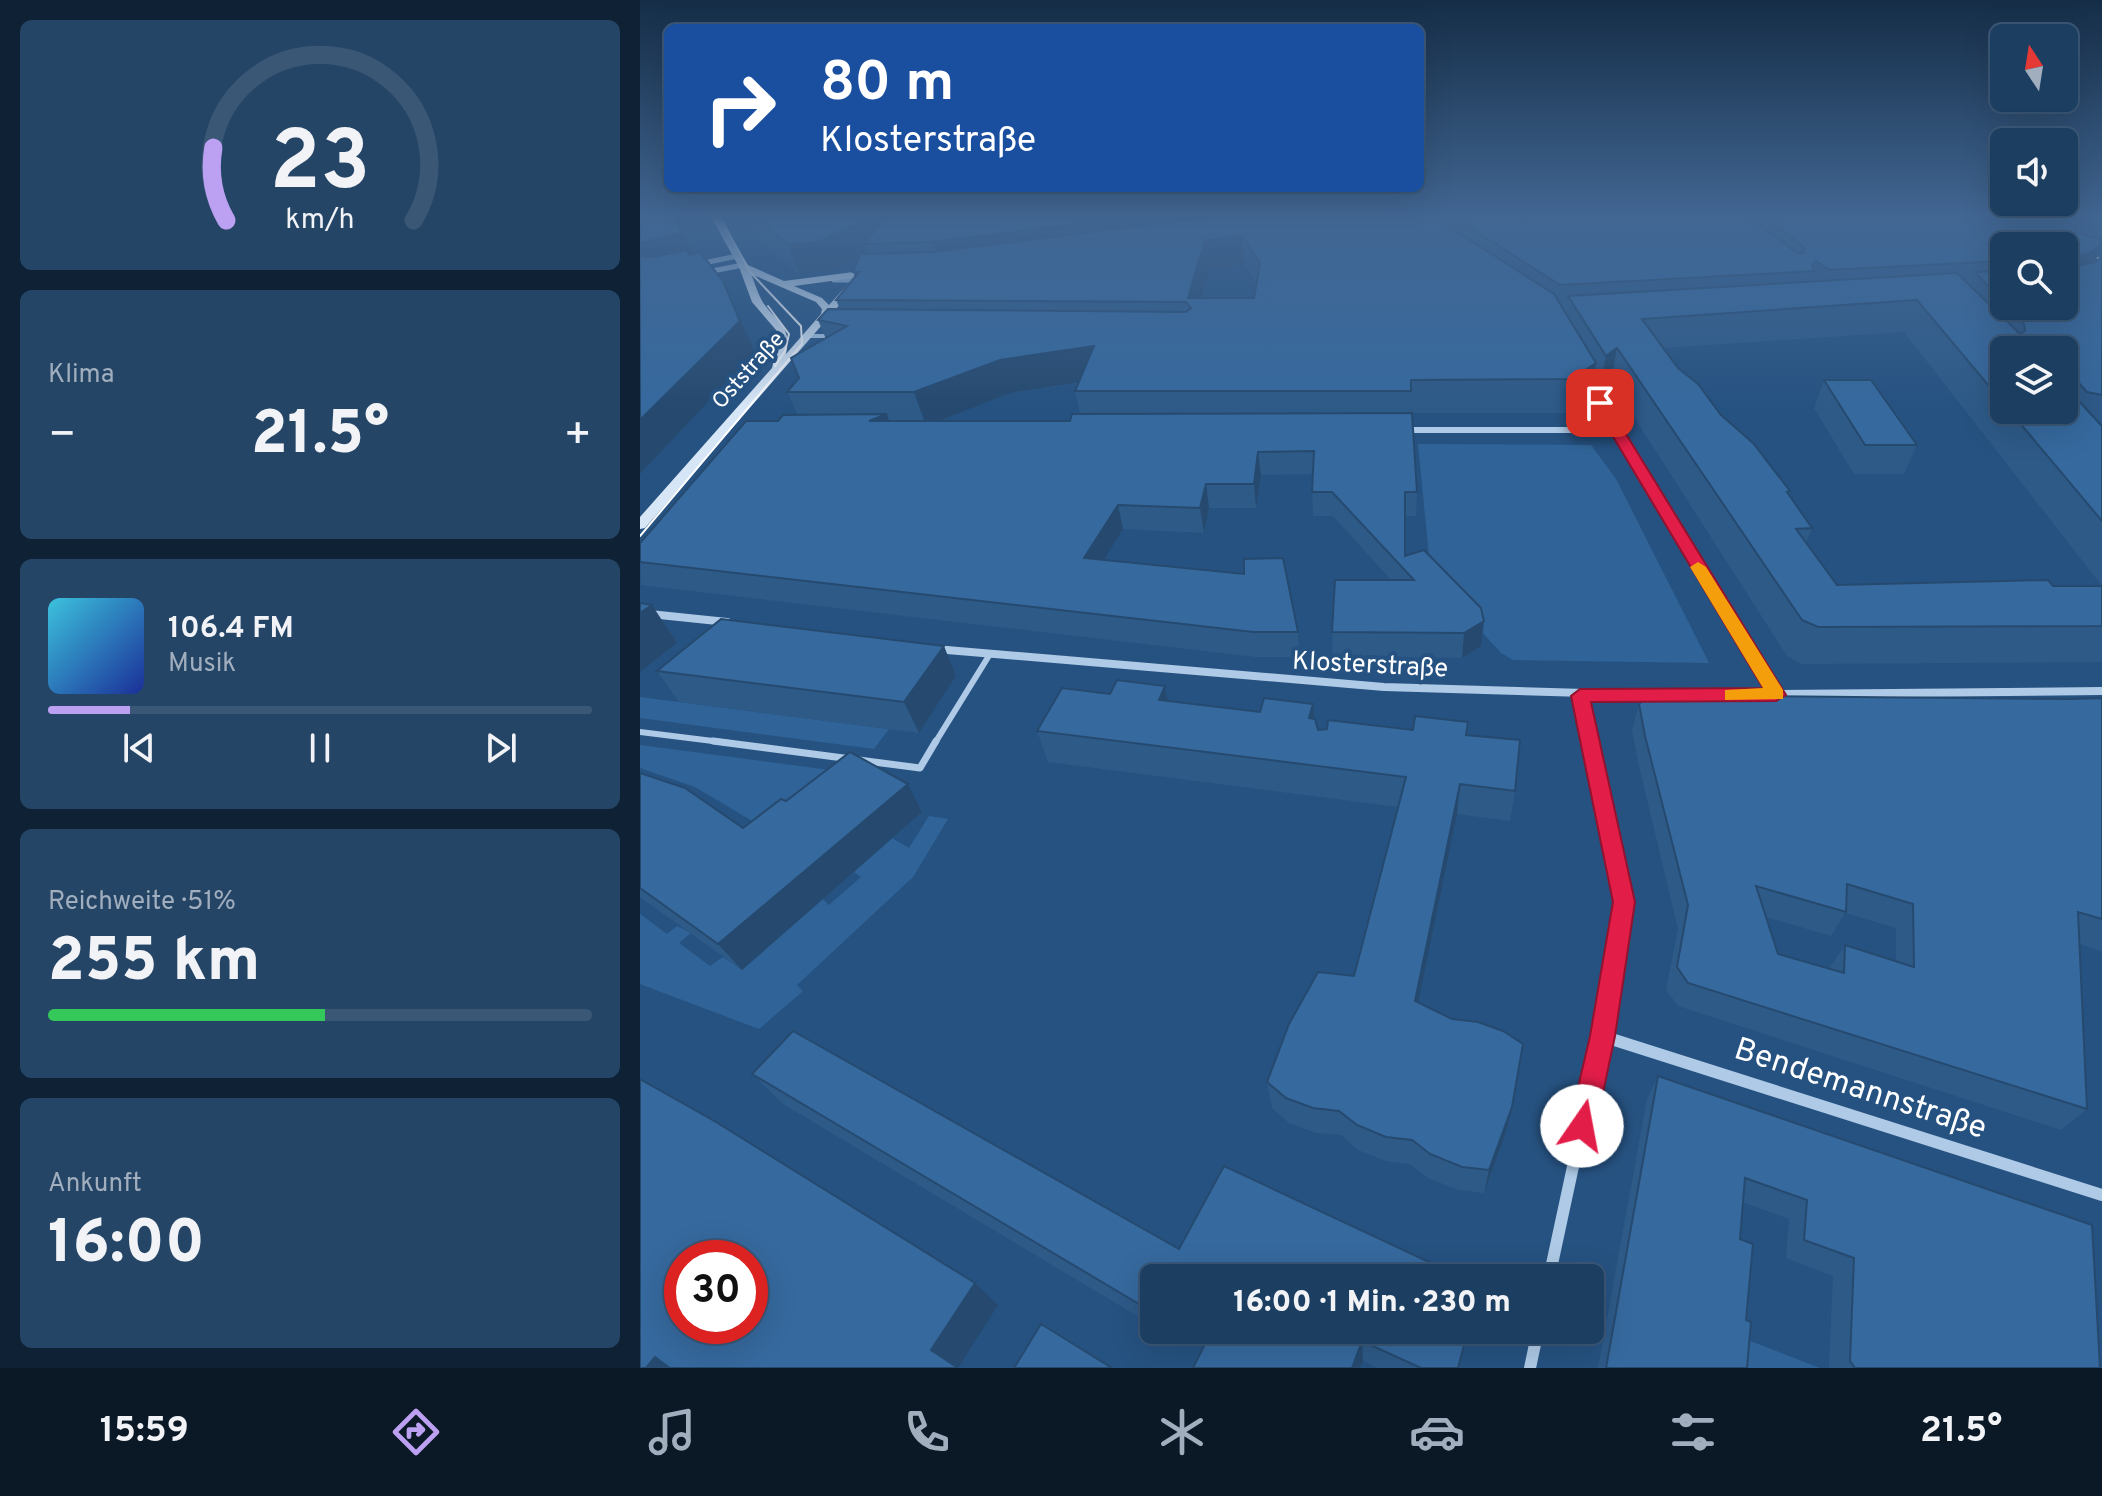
<!DOCTYPE html>
<html lang="de">
<meta charset="utf-8">
<style>
:root{--surface:#1c3e61;--page:#254567;--text:#f1f3f6;--muted:#a0aebd;--line:#3a5776;--accent:#bca0f2}
body{margin:0;font-family:Overpass,sans-serif;background:var(--page);color:var(--text);height:100vh;display:flex;flex-direction:column;font-size:30px;white-space:nowrap}
*{box-sizing:border-box;margin:0}
p{font-size:26px;color:var(--muted)}
.icon{flex:none;width:44px;height:44px;fill:none;stroke:currentColor;stroke-width:2;stroke-linecap:round;stroke-linejoin:round}
.map{position:relative;flex:1;overflow:hidden}
.panel{display:flex;flex-direction:column;gap:20px;padding:20px;background:#0f2235;width:640px}
.panel>*{flex:none}
.guide{position:absolute;left:24px;top:24px;width:760px;height:168px;border-radius:12px;box-shadow:0 8px 32px #0002,0 0 0 2px var(--line);background:#1a4fa0;color:#fff;overflow:hidden}
.needle{width:52px;rotate:348deg}
.tools{position:absolute;left:1350px;top:24px;display:grid;gap:16px}
.tools a{display:grid;place-items:center;width:88px;height:88px;border-radius:12px;background:var(--surface);box-shadow:0 8px 32px #0002,0 0 0 2px var(--line);font-size:40px}
.speed{position:absolute;left:24px;top:1240px;display:flex;gap:16px;font-size:40px;font-weight:700;text-align:center}
.speed>*{display:grid;place-content:center;width:104px;height:104px;border-radius:50%;background:var(--surface);box-shadow:0 8px 32px #0002,0 0 0 2px var(--line);line-height:1}
.speed .limit{border:12px solid #d22;background:#fff;color:#111}
.pin{position:absolute;display:grid;place-items:center;width:68px;height:68px;color:#fff;margin:-34px;border-radius:16px;box-shadow:0 4px 12px #0006}
.me{position:absolute;width:88px;margin:-44px;rotate:12deg;stroke-linejoin:round;filter:drop-shadow(0 0 6px #0008)}
.turn{display:flex;align-items:center;gap:28px;height:168px;padding:0 24px;font-size:36px}
.turn .icon{width:104px;height:104px;stroke-width:2.5}
.turn b{display:block;font-size:56px;line-height:68px}
.big{font-size:60px;font-weight:800;line-height:1.1}
.panel .widget{flex:1;display:flex;flex-direction:column;justify-content:center;gap:12px;min-width:0;padding:0 28px;border-radius:12px;background:var(--page)}
.panel .dial{align-items:center;gap:0}
.dial svg{height:208px;overflow:visible;fill:none;stroke:var(--line);stroke-width:7;stroke-linecap:round;text-anchor:middle}
.dial text{fill:var(--text);stroke:none}
.song{display:flex;align-items:center;gap:24px}
.cover{width:96px;height:96px;border-radius:12px;background:linear-gradient(135deg,hsl(190 70% 55%),hsl(230 70% 35%))}
.played{height:8px;border-radius:4px;background:linear-gradient(90deg,var(--accent) 15%,var(--line) 15%)}
.keys{display:flex;justify-content:space-around;direction:ltr}
.heat{display:flex;justify-content:space-between;align-items:center;font-size:44px;direction:ltr}
.charge{height:12px;border-radius:6px;background:linear-gradient(90deg,#34c759 51%,var(--line) 0)}
.trip{position:absolute;left:500px;top:1264px;width:464px;height:80px;border-radius:12px;background:var(--surface);box-shadow:0 8px 32px #0002,0 0 0 2px var(--line);font-weight:800;line-height:80px;text-align:center}
.tabs{display:flex;height:128px;justify-content:space-around;align-items:center;background:#0b1927;color:var(--muted)}
.tabs .icon{width:56px;height:56px}
.tabs .active{color:var(--accent)}
.tabs b{font-size:36px;color:var(--text)}
main{display:flex;flex:1;min-height:0}
.map>svg:first-child{display:block}
.green{fill:#306498}
.lines{fill:none;stroke-linecap:round;stroke-linejoin:round}
.lane-far2{stroke:#aecae6;stroke-width:4}
.lane-far1{stroke:#aecae6;stroke-width:6}
.lane{stroke:#aecae6;stroke-width:7}
.street-far4{stroke:#aecae6;stroke-width:5}
.street-far3{stroke:#aecae6;stroke-width:6}
.street-far2{stroke:#aecae6;stroke-width:8}
.street-far1{stroke:#aecae6;stroke-width:10}
.street{stroke:#aecae6;stroke-width:12}
.secondary{fill:#d7e6f6;fill-rule:evenodd}
.tram{stroke:#fff;stroke-width:2}
.wall{fill:#2e5a88;fill-rule:evenodd}
.shaded-wall{fill:#264a6f}
.building{fill:#36699e;stroke:#264a6f;stroke-width:2;fill-rule:evenodd}
.route{fill:#e11d48;stroke:#92132f;stroke-width:2}
.slow{fill:#f59e0b}
.labels{text-anchor:middle;dominant-baseline:central;stroke-width:8;stroke-linejoin:round;paint-order:stroke}
.far-street-label{font-size:22px;fill:#fff;stroke:#265281}
.street-label{font-size:26px;fill:#fff;stroke:#265281}
.near-street-label{font-size:32px;fill:#fff;stroke:#265281}
</style>
<main>
<section class="panel">
<div class="widget dial"><svg viewBox="0 0 100 80">
<path d="M14 69A42 42 0 1 1 86 69"/>
<path d="M14 69A42 42 0 0 1 9 41" stroke="#bca0f2"/>
<text x="50" y="56" font-size="32" font-weight="700">23</text>
<text x="50" y="72" font-size="11">km/h</text>
</svg></div>
<div class="widget"><p>Klima</p>
<div class="heat"><a>−</a><b class="big">21.5°</b><a>+</a></div>
</div>
<div class="widget">
<div class="song"><i class="cover"></i><div><b>106.4 FM</b><p>Musik</p></div></div>
<div class="played"></div>
<div class="keys"><svg class="icon" aria-label="previous" viewBox="0 0 24 24"><path d="M18 5L8 12l10 7zM5 5v14"/></svg><svg class="icon" aria-label="pause" viewBox="0 0 24 24"><path d="M8 5v14M16 5v14"/></svg><svg class="icon" aria-label="next" viewBox="0 0 24 24"><path d="M6 5l10 7-10 7zM19 5v14"/></svg></div>
</div>
<div class="widget"><p>Reichweite · 51%</p><b class="big">255 km</b><div class="charge"></div></div>
<div class="widget"><p>Ankunft</p><b class="big">16:00</b></div>
</section>
<div class="map">
<svg width="1462" height="1368" viewBox="0 0 1462 1368">
<rect width="100%" height="100%" fill="#265281"/>
<g class="green">
<polygon points="778,444 951,445 976,479 1069,663 873,660 861,653 791,576"/>
<polygon points="0,697 249,729 234,749 0,718"/>
<polygon points="0,745 198,771 124,828 55,787 0,768"/>
<polygon points="289,816 308,819 273,877 157,985 163,991 119,1029 0,984 0,914 27,934 37,926 51,933 39,943 70,966 83,957 102,970 182,899 189,905 221,877 214,872 252,838 269,848"/>
<polygon points="1095,1335 1180,1368 1091,1368"/>
</g>
<g class="lines">
<polyline class="lane-far2" points="168,336 192,336"/>
<g class="lane-far1">
<polyline points="0,732 89,743"/>
<polyline points="295,743 350,654"/>
</g>
<polyline class="lane" points="73,741 280,768 296,741"/>
<g class="street-far4">
<polyline points="59,264 97,256"/>
<polyline points="67,272 103,265"/>
<polyline points="194,280 220,280"/>
</g>
<g class="street-far3">
<polyline points="946,378 1034,525"/>
<polyline points="764,430 975,430"/>
</g>
<g class="street-far2">
<polyline points="1033,523 1136,695"/>
<polyline points="0,613 87,622"/>
<polyline points="295,649 744,687 1015,695"/>
<polyline points="1037,695 1462,691"/>
<polyline points="940,696 950,743"/>
</g>
<polyline class="street-far1" points="950,741 984,902 965,1020"/>
<g class="street">
<polyline points="962,1036 1462,1195"/>
<polyline points="909,1278 965,1018"/>
<polyline points="890,1368 898,1330"/>
</g>
<path class="secondary" d="M70 215H78L108 265 144 281 221 271 226 274 221 277 154 286 182 298 189 305 208 284 216 286 5 528 0 529V517L132 368 138 342 136 330 112 302 99 267ZM111 274 176 302 182 309 181 314 146 354C152 326 138 323 124 304 118 295 115 283 111 274Z"/>
<g class="tram">
<polyline points="1424,249 1462,259"/>
<polyline points="128,306 149,334 145,351 135,366"/>
<polyline points="0,536 162,344 161,326 110,272 79,215"/>
</g>
</g>
<g class="wall">
<path d="M107 215H1462V247L1454 263 1462 257V662L1162 664 1147 656 971 381 960 389 953 378 950 396 926 413H772L777 492 776 516H765V556L844 621 841 646 822 658 693 657 692 632 751 580 693 516H673L672 492 673 474 621 475 616 508H569L564 533 483 529 464 560 658 632 659 657H616L1 585 0 543 138 421 158 415 147 392 186 339 178 320 200 309 196 300 215 277 213 272 219 258 188 271 160 275 119 238ZM1364 246H1424V306H1364ZM605 265 617 284 614 298H561L569 270ZM1264 332 1462 586 1197 585 1166 543 1172 528 1149 495 1150 491 1038 368 1024 348ZM1364 350H1424V410H1364ZM439 383 435 391 440 414 430 421H298L370 393Z"/>
<polygon points="1184,380 1277,445 1264,474 1214,474 1174,408"/>
<polygon points="17,671 316,676 279,733 39,702"/>
<polygon points="525,686 528,701 674,719 678,730 773,730 827,735 875,791 870,821 817,814 778,1002 866,1132 844,1193 818,1190 788,1178 770,1164 746,1161 718,1150 701,1135 676,1133 649,1123 632,1108 627,1082 714,976 758,807 408,762 397,731 470,694"/>
<path d="M1462 698V952L1440 944 1447 1109 1421 1130 1038 1006 1026 990 1038 929 998 762 992 730 999 704ZM1205 913 1256 928V961L1205 945 1189 969 1138 954 1126 917 1191 936Z"/>
<polygon points="0,773 103,828 146,801 268,784 282,812 102,970 0,897"/>
<polygon points="112,1074 539,1249 823,1278 514,1278 514,1326 143,1104"/>
<polygon points="1018,1076 1460,1368 1189,1368 1193,1276 1146,1258 1149,1219 1103,1202 1100,1239 1106,1320 1107,1368 958,1368 1007,1099"/>
<polygon points="557,1330 828,1330 818,1368 738,1368 723,1361 569,1337"/>
</g>
<g class="shaded-wall">
<polygon points="34,215 37,215 55,261 0,277 0,243"/>
<polygon points="231,215 280,215 224,244 228,254 188,271 160,275 148,245"/>
<polygon points="507,215 726,215 302,272 292,242"/>
<polygon points="602,236 605,265 569,270 553,327 548,298 565,240"/>
<polygon points="1462,243 1462,247 1450,271 1435,283 1436,256"/>
<polygon points="83,281 115,352 0,474 0,420"/>
<polygon points="454,346 461,379 370,393 286,426 274,392 360,360"/>
<polygon points="977,348 971,381 960,389 966,356"/>
<polygon points="956,363 950,396 926,413 931,379"/>
<polygon points="247,414 255,438 229,421"/>
<polygon points="618,452 621,475 616,508 614,484"/>
<polygon points="566,484 569,508 564,533 560,508"/>
<polygon points="478,505 483,529 450,583 444,558"/>
<polygon points="12,605 37,643 0,672 0,613"/>
<polygon points="844,621 841,646 822,658 824,633"/>
<polygon points="304,646 316,676 279,733 264,702"/>
<polygon points="525,686 531,717 519,700"/>
<polygon points="673,704 675,734 669,718"/>
<polygon points="268,784 282,812 102,970 78,944"/>
<polygon points="820,784 817,814 773,1028 775,1001"/>
<polygon points="872,1107 866,1132 844,1193 849,1170"/>
<polygon points="335,1283 358,1305 318,1368 291,1350"/>
<polygon points="514,1290 514,1322 504,1307"/>
<polygon points="722,1341 723,1361 720,1368 712,1368"/>
<polygon points="15,1357 41,1368 6,1368"/>
</g>
<g class="building">
<polygon points="0,215 34,215 41,233 0,243"/>
<polygon points="113,215 231,215 221,223 177,242 148,245"/>
<polygon points="248,215 507,215 292,242 224,244"/>
<path d="M589 215H791L914 294 956 363 931 379 771 380V391H435L454 346 360 360 274 392H147L159 378 151 358 207 326 178 320 188 309 546 312 551 308 546 302 196 300 219 272H213L220 254 293 252ZM602 236 620 263 614 298H548L565 240Z"/>
<polygon points="810,215 1106,215 1157,253 1163,253 1165,248 1122,215 1371,215 1388,220 1406,218 1422,222 1427,217 1434,218 1436,232 1462,240 1462,243 1450,253 1436,256 1437,266 1455,262 1462,257 1462,395 1447,392 1429,372 1424,373 1424,350 1364,350 1364,404 1277,300 1002,319 1038,368 1058,384 1081,415 1113,443 1150,491 1147,492 1172,528 1156,529 1197,585 1408,580 1413,586 1462,586 1462,626 1178,627 1162,620 977,348 966,356 928,296 1317,273 1380,334 1385,331 1384,324 1367,306 1424,306 1424,246 1364,246 1364,261 1189,270 1176,261 1172,265 1175,271 920,285"/>
<polygon points="47,250 49,255 60,252 83,281 100,321 0,420 0,257 14,257"/>
<polygon points="1364,271 1364,303 1335,272"/>
<polygon points="1184,380 1231,380 1277,445 1225,445"/>
<polygon points="1424,385 1462,426 1462,521 1369,410 1424,410"/>
<polygon points="772,413 777,492 765,492 765,556 784,550 841,608 844,621 824,633 692,632 695,580 774,580 692,492 672,492 674,451 618,452 614,484 566,484 560,508 478,505 444,558 604,574 604,559 643,558 658,632 613,632 0,562 0,543 106,421 138,421 143,415 247,414 229,421 430,421 432,414"/>
<polygon points="0,603 12,605 0,613"/>
<polygon points="81,619 304,646 264,702 17,671"/>
<polygon points="477,680 525,686 519,700 620,712 624,698 673,704 669,718 675,719 678,730 687,729 688,720 773,730 775,716 828,722 826,735 880,740 875,791 820,784 775,1001 812,1019 838,1022 863,1031 883,1044 872,1107 849,1170 822,1167 790,1154 772,1140 746,1137 717,1125 699,1111 673,1108 646,1098 627,1082 649,1024 678,972 714,976 766,777 397,731 422,688 470,694"/>
<path d="M1008 695 1431 699 1462 698V919L1438 912 1447 1109 1048 983 1037 967 1048 905 1005 736 999 704ZM1207 884 1273 904 1274 967 1205 945 1204 973 1138 954 1116 886 1206 912Z"/>
<polygon points="210,752 268,784 78,944 0,888 0,773 45,788 103,828 141,799 146,801"/>
<polygon points="153,1031 539,1249 584,1166 823,1278 514,1278 514,1290 504,1307 112,1074"/>
<polygon points="1018,1076 1452,1225 1460,1368 1215,1368 1210,1361 1214,1258 1164,1240 1167,1200 1105,1178 1100,1239 1113,1244 1106,1320 1111,1322 1107,1368 966,1368"/>
<path d="M0 1079 76 1122 335 1283 291 1350 318 1368H30L15 1357 6 1368H0ZM42 1258H110V1326H42Z"/>
<polygon points="401,1324 472,1368 374,1368"/>
<polygon points="572,1330 828,1330 818,1368 781,1368 722,1341 712,1368 553,1368"/>
</g>
<linearGradient id="sky" x2="0" y2="1"><stop stop-color="#152d47"/><stop offset="0.53" stop-color="#416692"/><stop offset="1" stop-color="#416692" stop-opacity="0"/></linearGradient>
<rect width="1462" height="406" fill="url(#sky)"/>
<polygon class="route" points="960,399 967,403 1146,695 1136,701 951,702 995,902 975,1036 956,1126 952,1136 942,1140 933,1136 929,1126 950,1036 973,902 931,696 940,689 1123,688 953,403"/>
<polygon class="slow" points="1058,562 1066,567 1143,690 1143,699 1085,700 1085,690 1123,688 1050,567"/>
<g class="labels">
<g class="far-street-label">
<text transform="translate(109 371) rotate(-48)">Oststraße</text>
</g>
<g class="street-label">
<text transform="translate(730 666) rotate(3)">Klosterstraße</text>
</g>
<g class="near-street-label">
<text transform="translate(1220 1090) rotate(18)">Bendemannstraße</text>
</g>
</g>
</svg>
<div class="tools">
<a><svg class="needle" viewBox="-14 -14 28 28"><path d="M0-13l5 13h-10z" fill="#e53935"/><path d="M0 13l5-13h-10z" fill="#a0aebd"/></svg></a>
<a><svg class="icon" aria-label="sound" viewBox="0 0 24 24"><path d="M4 9h4l5-4v14l-5-4H4zM17 9q2 3 0 6"/></svg></a>
<a><svg class="icon" aria-label="search" viewBox="0 0 24 24"><circle cx="10" cy="10" r="6"/><path d="M15 15l6 6"/></svg></a>
<a><svg class="icon" aria-label="layers" viewBox="0 0 24 24"><path d="M12 4l9 5-9 5-9-5zM3 14l9 5 9-5"/></svg></a>
</div>
<div class="speed"><div class="limit">30</div></div>
<div class="pin" style="left:960px;top:403px;background:#d93025"><svg class="icon" aria-label="arrive" viewBox="0 0 24 24"><path d="M6 21V4h12l-3 4 3 4H6"/></svg></div>
<svg class="me" style="left:942px;top:1126px" viewBox="-20 -20 40 40"><circle r="19" fill="#fff"/><path d="M0-13L10 11 0 6-10 11z" fill="#e11d48"/></svg>
<div class="trip">16:00 · 1 Min. · 230 m</div>
<div class="guide">
<div class="turn"><svg class="icon" aria-label="right" viewBox="0 0 24 24"><path d="M7 20v-9h11M14 6l5 5-5 5"/></svg><div><b>80 m</b>Klosterstraße</div></div>
</div>
</div>
</main>
<nav class="tabs">
<b>15:59</b>
<svg class="icon active" aria-label="directions" viewBox="0 0 24 24"><path d="M12 3l9 9-9 9-9-9zM9 14v-3h6M13 9l2 2-2 2"/></svg>
<svg class="icon" aria-label="music" viewBox="0 0 24 24"><path d="M9 18V5l10-2v13"/><circle cx="6" cy="18" r="3"/><circle cx="16" cy="16" r="3"/></svg>
<svg class="icon" aria-label="phone" viewBox="0 0 24 24"><path d="M5 4h4l2 5-3 2q2 4 5 5l2-3 5 2v4C11 20 4 13 5 4z"/></svg>
<svg class="icon" aria-label="climate" viewBox="0 0 24 24"><path d="M12 3v18M4 7l16 10M4 17L20 7"/></svg>
<svg class="icon" aria-label="car" viewBox="0 0 24 24"><path d="M5 17H2v-5l4-1 3-4h7l3 4 3 1v5h-3M9 17h6M6 11h13"/><circle cx="7" cy="17" r="2"/><circle cx="17" cy="17" r="2"/></svg>
<svg class="icon" aria-label="filters" viewBox="0 0 24 24"><path d="M4 7h16M4 17h16"/><circle cx="9" cy="7" r="2"/><circle cx="15" cy="17" r="2"/></svg>
<b>21.5°</b>
</nav>
